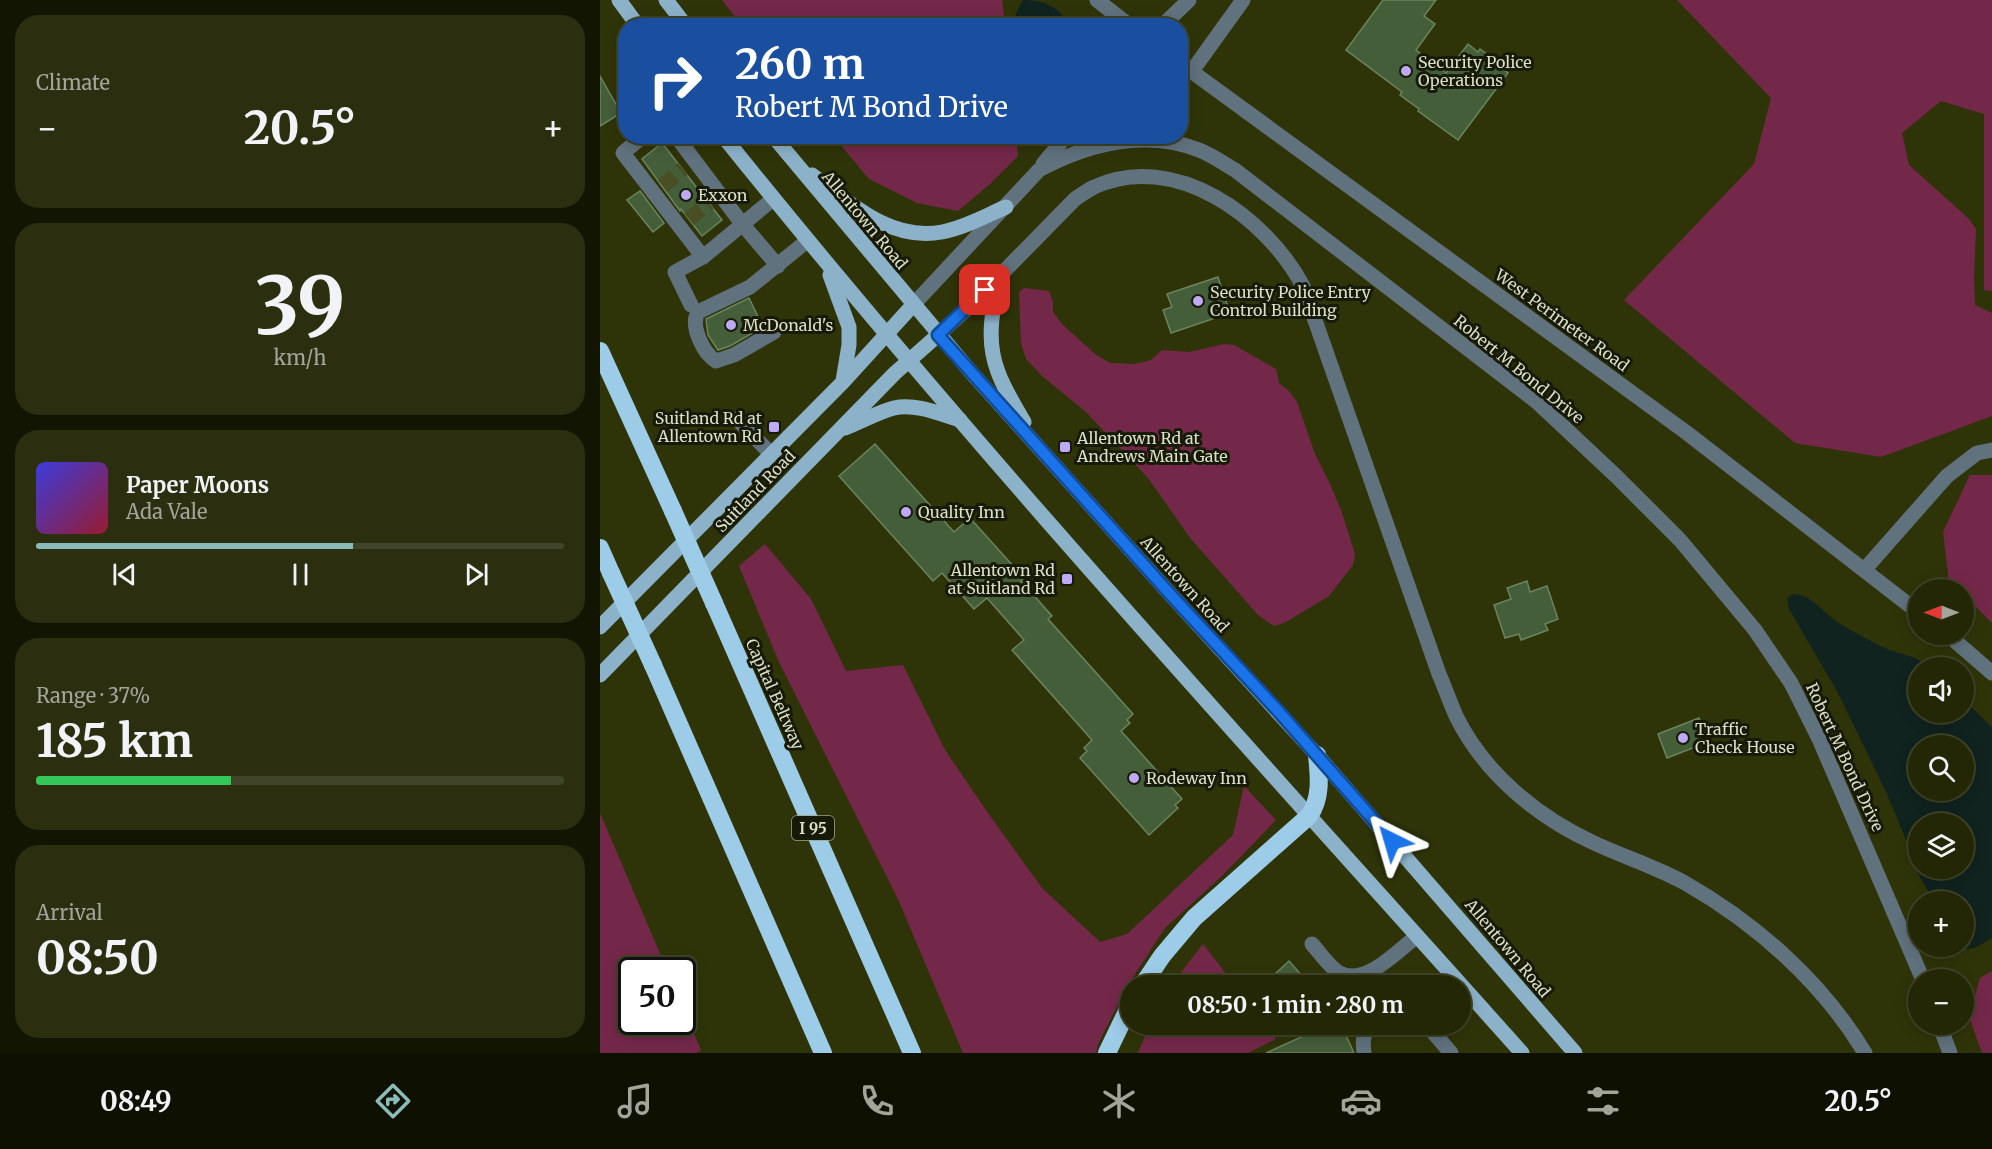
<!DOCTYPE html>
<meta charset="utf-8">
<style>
:root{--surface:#232706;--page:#2b2f10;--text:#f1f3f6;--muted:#a3a59b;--line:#404428;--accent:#8bbbb9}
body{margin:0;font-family:Merriweather,serif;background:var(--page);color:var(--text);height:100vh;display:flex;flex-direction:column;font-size:22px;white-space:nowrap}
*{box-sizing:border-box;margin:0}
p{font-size:20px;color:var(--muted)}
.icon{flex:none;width:33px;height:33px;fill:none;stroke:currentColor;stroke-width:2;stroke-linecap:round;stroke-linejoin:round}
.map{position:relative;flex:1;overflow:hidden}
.panel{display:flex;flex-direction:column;gap:15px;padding:15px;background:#131503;width:600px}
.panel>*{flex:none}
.top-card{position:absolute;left:18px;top:18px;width:570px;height:126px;border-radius:24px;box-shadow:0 3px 15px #0003,0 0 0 2px var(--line);background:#1a4fa0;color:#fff;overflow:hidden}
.needle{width:39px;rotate:270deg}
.buttons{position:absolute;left:1308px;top:579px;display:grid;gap:12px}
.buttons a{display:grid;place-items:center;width:66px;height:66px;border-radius:50%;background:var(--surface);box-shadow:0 3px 15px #0003,0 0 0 2px var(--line);font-size:30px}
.speed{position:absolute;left:18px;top:957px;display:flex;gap:12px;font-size:30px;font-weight:700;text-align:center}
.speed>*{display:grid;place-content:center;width:78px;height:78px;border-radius:50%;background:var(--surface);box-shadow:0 3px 15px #0003,0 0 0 2px var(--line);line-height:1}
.speed .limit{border:3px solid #111;border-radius:9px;background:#fff;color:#111}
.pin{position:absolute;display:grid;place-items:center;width:51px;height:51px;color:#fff;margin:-26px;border-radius:12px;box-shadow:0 3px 9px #0006}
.me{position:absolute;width:66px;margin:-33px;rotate:320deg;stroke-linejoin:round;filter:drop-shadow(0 0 4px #0008)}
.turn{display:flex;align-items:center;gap:21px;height:126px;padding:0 18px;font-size:27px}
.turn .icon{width:78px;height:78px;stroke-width:2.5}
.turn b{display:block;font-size:42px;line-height:51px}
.big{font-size:45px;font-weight:700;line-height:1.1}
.panel .widget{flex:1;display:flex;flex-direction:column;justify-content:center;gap:9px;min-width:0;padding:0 21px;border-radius:24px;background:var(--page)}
.panel .dial{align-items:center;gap:0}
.dial b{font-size:78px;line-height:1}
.song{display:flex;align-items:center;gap:18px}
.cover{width:72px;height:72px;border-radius:9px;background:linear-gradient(135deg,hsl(240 70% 55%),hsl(350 70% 35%))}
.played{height:6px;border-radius:3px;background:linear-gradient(90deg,var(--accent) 60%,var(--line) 60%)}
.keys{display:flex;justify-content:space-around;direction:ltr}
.heat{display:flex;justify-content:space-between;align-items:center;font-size:33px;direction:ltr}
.charge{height:9px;border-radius:4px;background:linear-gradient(90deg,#34c759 37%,var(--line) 0)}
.trip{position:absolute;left:520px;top:975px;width:351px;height:60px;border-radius:30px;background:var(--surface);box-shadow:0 3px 15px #0003,0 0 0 2px var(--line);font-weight:700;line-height:60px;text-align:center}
.menu{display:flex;height:96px;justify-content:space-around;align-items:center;background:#0e1002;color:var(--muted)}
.menu .icon{width:42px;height:42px}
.menu .current{color:var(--accent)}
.menu b{font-size:27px;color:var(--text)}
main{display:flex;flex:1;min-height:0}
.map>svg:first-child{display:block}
.green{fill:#742849}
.water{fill:#10231f;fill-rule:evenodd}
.building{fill:#455e3a;stroke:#6a845e;stroke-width:1.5}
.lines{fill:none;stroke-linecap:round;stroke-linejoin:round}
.minor-tunnel{stroke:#494e25;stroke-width:15;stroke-dasharray:15 8;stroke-linecap:butt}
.minor{stroke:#60727e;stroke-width:15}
.major{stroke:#8cb2ca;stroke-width:15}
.highway{stroke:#9dcce9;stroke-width:18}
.highway-bridge{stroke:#9dcce9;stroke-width:18}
.route-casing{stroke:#114b97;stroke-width:15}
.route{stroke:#1a73e8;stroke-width:10}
.poi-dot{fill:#bea9f5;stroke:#181a09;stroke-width:2}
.labels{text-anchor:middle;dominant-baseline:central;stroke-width:6;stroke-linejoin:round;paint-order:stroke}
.shield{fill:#181a09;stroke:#a0a48e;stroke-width:1.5}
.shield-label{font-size:15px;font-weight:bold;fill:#dadfc7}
.poi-label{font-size:16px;fill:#dadfc7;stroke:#181a09;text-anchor:start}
.street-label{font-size:16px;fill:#dadfc7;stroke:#181a09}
</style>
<main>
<section class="panel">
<div class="widget"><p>Climate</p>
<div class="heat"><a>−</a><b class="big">20.5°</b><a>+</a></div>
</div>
<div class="widget dial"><b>39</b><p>km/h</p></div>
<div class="widget">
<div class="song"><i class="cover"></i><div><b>Paper Moons</b><p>Ada Vale</p></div></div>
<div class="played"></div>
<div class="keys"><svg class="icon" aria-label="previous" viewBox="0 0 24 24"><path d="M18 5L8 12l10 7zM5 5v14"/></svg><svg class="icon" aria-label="pause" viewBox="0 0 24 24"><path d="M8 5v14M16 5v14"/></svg><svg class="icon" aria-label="next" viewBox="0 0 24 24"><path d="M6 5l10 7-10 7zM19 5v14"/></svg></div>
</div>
<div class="widget"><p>Range · 37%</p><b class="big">185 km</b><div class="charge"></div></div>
<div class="widget"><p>Arrival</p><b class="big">08:50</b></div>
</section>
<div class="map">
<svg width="1392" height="1053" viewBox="0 0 1392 1053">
<rect width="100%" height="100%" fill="#2f3408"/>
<g class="green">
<polygon points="122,0 402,0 405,25 141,25"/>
<polygon points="1077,0 1392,0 1392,291 1384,290 1384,114 1341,101 1302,133 1309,165 1368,218 1376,229 1374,278 1375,305 1392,313 1392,416 1281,457 1195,443 1024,300 1154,164 1171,98"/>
<polygon points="234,137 416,137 418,156 390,184 358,211 317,203 269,179"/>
<polygon points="424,288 449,291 453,302 453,312 462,324 495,354 510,363 535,364 551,360 562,350 589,352 624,344 634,345 676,369 679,383 690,392 697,402 715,454 730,484 741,510 755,554 753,565 729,596 686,622 674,626 658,615 591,539 548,478 486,412 442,376 426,359 421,343 419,292"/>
<polygon points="1370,475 1392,475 1392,623 1364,595 1364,590 1357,589 1349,582 1343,532"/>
<polygon points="165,544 211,599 246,671 303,665 345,750 388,813 442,888 500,942 527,934 633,835 644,786 676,820 623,875 565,928 528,985 498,1044 496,1053 363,1053 298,899 179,662 139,566"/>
<polygon points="0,813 67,970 32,970 32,1022 82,1022 83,1007 101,1050 97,1053 0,1053"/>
<polygon points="603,944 635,985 571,985"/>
<polygon points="1392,971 1392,1053 1382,1053 1369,1017 1380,978"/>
<polygon points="550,1024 665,1025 676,1039 648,1053 538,1053"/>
</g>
<g class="water">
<path d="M423 0C444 0 458 6 469 25H415L416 13Z"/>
<path d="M1192 594C1211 593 1224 614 1239 623 1254 632 1270 641 1285 648 1300 655 1317 655 1328 667L1318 668V712H1364V700L1392 727V938C1380 945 1371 953 1357 947L1364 946V902L1334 901C1328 888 1316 876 1315 862L1287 794 1238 693 1189 609 1187 599ZM1318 746H1364V790H1318ZM1318 824H1364V868H1318Z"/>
</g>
<g class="building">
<polygon points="783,0 836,0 824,16 835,24 816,50 846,73 868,44 878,52 880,49 894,59 892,61 908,73 858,140 818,111 819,109 800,95 802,92 746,50"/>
<polygon points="0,76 21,113 0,126"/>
<polygon points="62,143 122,220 102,236 81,209 80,211 42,159"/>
<polygon points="40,191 64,223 53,232 27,200"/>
<polygon points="618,277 630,313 571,333 563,310 572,307 567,294"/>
<polygon points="149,298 163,327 130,346 118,350 108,335 106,319"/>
<polygon points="275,444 354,532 370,518 424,578 421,581 452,616 448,619 533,714 527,720 530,723 521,731 582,799 575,805 578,808 549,835 480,758 487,751 484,748 492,740 412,650 424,640 387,598 374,609 342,573 333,581 239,476"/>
<polygon points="927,581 930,592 947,586 958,619 945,624 948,630 921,640 919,634 905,638 894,605 911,599 907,588"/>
<polygon points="1099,718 1108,742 1067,758 1058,734"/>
<polygon points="689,961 711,986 662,986"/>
<polygon points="730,1024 741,1024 754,1053 666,1053"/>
</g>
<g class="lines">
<g class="minor-tunnel">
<polyline points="63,186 83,169"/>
<polyline points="89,219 109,203"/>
</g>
<g class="minor">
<polyline points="497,0 530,26"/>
<polyline points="562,26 589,0"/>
<polyline points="580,63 1087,433 1318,612"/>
<polyline points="592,71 643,0"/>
<polyline points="43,136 23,153 103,257 173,199"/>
<polyline points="76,136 143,225 178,266"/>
<polyline points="443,164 466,136"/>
<polyline points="91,305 75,272 103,257"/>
<path d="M313 305 439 170C487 144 545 129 599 150 612 155 623 163 635 170L937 402 1016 476 1080 540 1155 630 1191 683 1220 741 1323 980"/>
<path d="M174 332 134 355 116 361C103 353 90 326 98 312L150 287 207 241"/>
<path d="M338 335 369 307 475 199C481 195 488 190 494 187 575 150 666 217 703 286L839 674C845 688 850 702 856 716 884 773 937 817 994 843 1024 857 1056 867 1085 883 1157 924 1222 982 1265 1053"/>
<polyline points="137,419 170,453"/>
<polyline points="1265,569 1347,476 1377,453 1392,450"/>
<polyline points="1347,634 1392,673"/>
<path d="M712 944C719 952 726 962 734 969 760 993 797 951 817 936"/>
<polyline points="826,1024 851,1053"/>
<polyline points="1339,1024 1350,1053"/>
<path d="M764 1053C762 1039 763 1032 775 1024"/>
</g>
<g class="major">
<polyline points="19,0 38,26"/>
<polyline points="66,0 86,26"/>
<path d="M123 136C377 452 652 751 922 1053"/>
<polyline points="173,136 370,371 570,594 717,755 975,1053"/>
<path d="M212 175C250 203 291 242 342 232 364 228 385 216 406 207"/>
<path d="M401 274C393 306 385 339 398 372 404 389 415 406 424 422"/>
<polyline points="230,275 249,327 249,345 243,381"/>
<path d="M245 428C261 422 278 412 294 408 316 403 340 414 360 420"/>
<polyline points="0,627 243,382 313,305"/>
<polyline points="0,675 295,373 338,335"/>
</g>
<g class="highway">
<polyline points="0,351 73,511"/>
<polyline points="0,548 11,573"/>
<polyline points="114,603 312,1053"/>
<polyline points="53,665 223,1053"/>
<path d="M542 986 562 956 594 918 709 816C722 798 719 776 717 755"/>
<polyline points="507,1053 531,1003"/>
</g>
<g class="highway-bridge">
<polyline points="73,511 114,603"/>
<polyline points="11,573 53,665"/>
</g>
</g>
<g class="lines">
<g class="route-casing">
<polyline id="route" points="385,290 338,335 570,594 679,712 792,841"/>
</g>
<use href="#route" class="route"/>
</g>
<g class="poi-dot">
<circle cx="806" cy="71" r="6"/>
<circle cx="86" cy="195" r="6"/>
<circle cx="598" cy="301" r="6"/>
<circle cx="131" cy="325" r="6"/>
<rect x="168" y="421" width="12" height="12" rx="3"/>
<rect x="459" y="441" width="12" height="12" rx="3"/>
<circle cx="306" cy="512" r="6"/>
<rect x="461" y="573" width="12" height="12" rx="3"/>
<circle cx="1083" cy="738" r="6"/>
<circle cx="534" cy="778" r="6"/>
</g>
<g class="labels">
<rect class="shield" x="192" y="816" width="42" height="24" rx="4.5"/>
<g class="shield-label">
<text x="213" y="828">I 95</text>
</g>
<g class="poi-label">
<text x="818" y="62">Security Police<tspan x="818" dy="18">Operations</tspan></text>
<text x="98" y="195">Exxon</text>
<text x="610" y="292">Security Police Entry<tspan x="610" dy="18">Control Building</tspan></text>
<text x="143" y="325">McDonald's</text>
<text x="162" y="418" text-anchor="end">Suitland Rd at<tspan x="162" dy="18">Allentown Rd</tspan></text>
<text x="477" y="438">Allentown Rd at<tspan x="477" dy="18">Andrews Main Gate</tspan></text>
<text x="318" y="512">Quality Inn</text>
<text x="455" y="570" text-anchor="end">Allentown Rd<tspan x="455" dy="18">at Suitland Rd</tspan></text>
<text x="1095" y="729">Traffic<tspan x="1095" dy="18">Check House</tspan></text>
<text x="546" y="778">Rodeway Inn</text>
</g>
<g class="street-label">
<text transform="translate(265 220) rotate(50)">Allentown Road</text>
<text transform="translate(962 320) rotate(36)">West Perimeter Road</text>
<text transform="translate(919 369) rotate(39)">Robert M Bond Drive</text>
<text transform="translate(155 491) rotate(-46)">Suitland Road</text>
<text transform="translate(585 584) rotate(48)">Allentown Road</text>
<text transform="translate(175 694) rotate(66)">Capital Beltway</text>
<text transform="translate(1245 757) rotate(65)">Robert M Bond Drive</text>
<text transform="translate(908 948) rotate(50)">Allentown Road</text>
</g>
</g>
</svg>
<div class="buttons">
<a><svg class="needle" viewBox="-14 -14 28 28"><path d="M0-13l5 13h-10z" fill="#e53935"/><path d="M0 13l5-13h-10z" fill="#a3a59b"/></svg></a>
<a><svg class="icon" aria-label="sound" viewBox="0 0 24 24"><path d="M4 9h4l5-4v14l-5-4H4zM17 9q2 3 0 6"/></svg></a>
<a><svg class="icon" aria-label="search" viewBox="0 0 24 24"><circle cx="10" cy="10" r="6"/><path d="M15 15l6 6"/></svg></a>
<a><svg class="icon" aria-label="layers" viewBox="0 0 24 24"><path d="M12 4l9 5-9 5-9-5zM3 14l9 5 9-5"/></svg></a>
<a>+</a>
<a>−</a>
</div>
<div class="speed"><div class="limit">50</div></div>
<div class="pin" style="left:385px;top:290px;background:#d93025"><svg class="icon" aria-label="arrive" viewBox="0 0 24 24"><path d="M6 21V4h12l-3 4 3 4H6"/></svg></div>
<svg class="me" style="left:792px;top:841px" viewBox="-20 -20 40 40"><path d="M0-17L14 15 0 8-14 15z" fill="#1a73e8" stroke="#fff" stroke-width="4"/></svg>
<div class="trip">08:50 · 1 min · 280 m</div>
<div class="top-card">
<div class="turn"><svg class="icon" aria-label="right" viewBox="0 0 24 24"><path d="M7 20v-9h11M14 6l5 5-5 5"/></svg><div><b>260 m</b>Robert M Bond Drive</div></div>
</div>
</div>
</main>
<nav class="menu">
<b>08:49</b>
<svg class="icon current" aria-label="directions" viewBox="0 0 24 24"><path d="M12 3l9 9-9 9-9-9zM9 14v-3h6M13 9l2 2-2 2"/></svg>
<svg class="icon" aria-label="music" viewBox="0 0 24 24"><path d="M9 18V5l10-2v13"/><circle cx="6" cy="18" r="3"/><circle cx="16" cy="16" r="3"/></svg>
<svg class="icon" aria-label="phone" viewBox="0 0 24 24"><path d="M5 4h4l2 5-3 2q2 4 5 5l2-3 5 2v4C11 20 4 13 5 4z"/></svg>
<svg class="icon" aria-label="climate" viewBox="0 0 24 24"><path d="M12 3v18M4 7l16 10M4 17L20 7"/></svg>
<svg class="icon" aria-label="car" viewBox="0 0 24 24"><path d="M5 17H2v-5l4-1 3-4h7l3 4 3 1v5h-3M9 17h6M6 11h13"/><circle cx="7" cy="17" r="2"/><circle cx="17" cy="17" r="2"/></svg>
<svg class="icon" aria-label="filters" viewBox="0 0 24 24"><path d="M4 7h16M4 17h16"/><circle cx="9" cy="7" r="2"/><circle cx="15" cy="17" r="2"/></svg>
<b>20.5°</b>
</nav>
